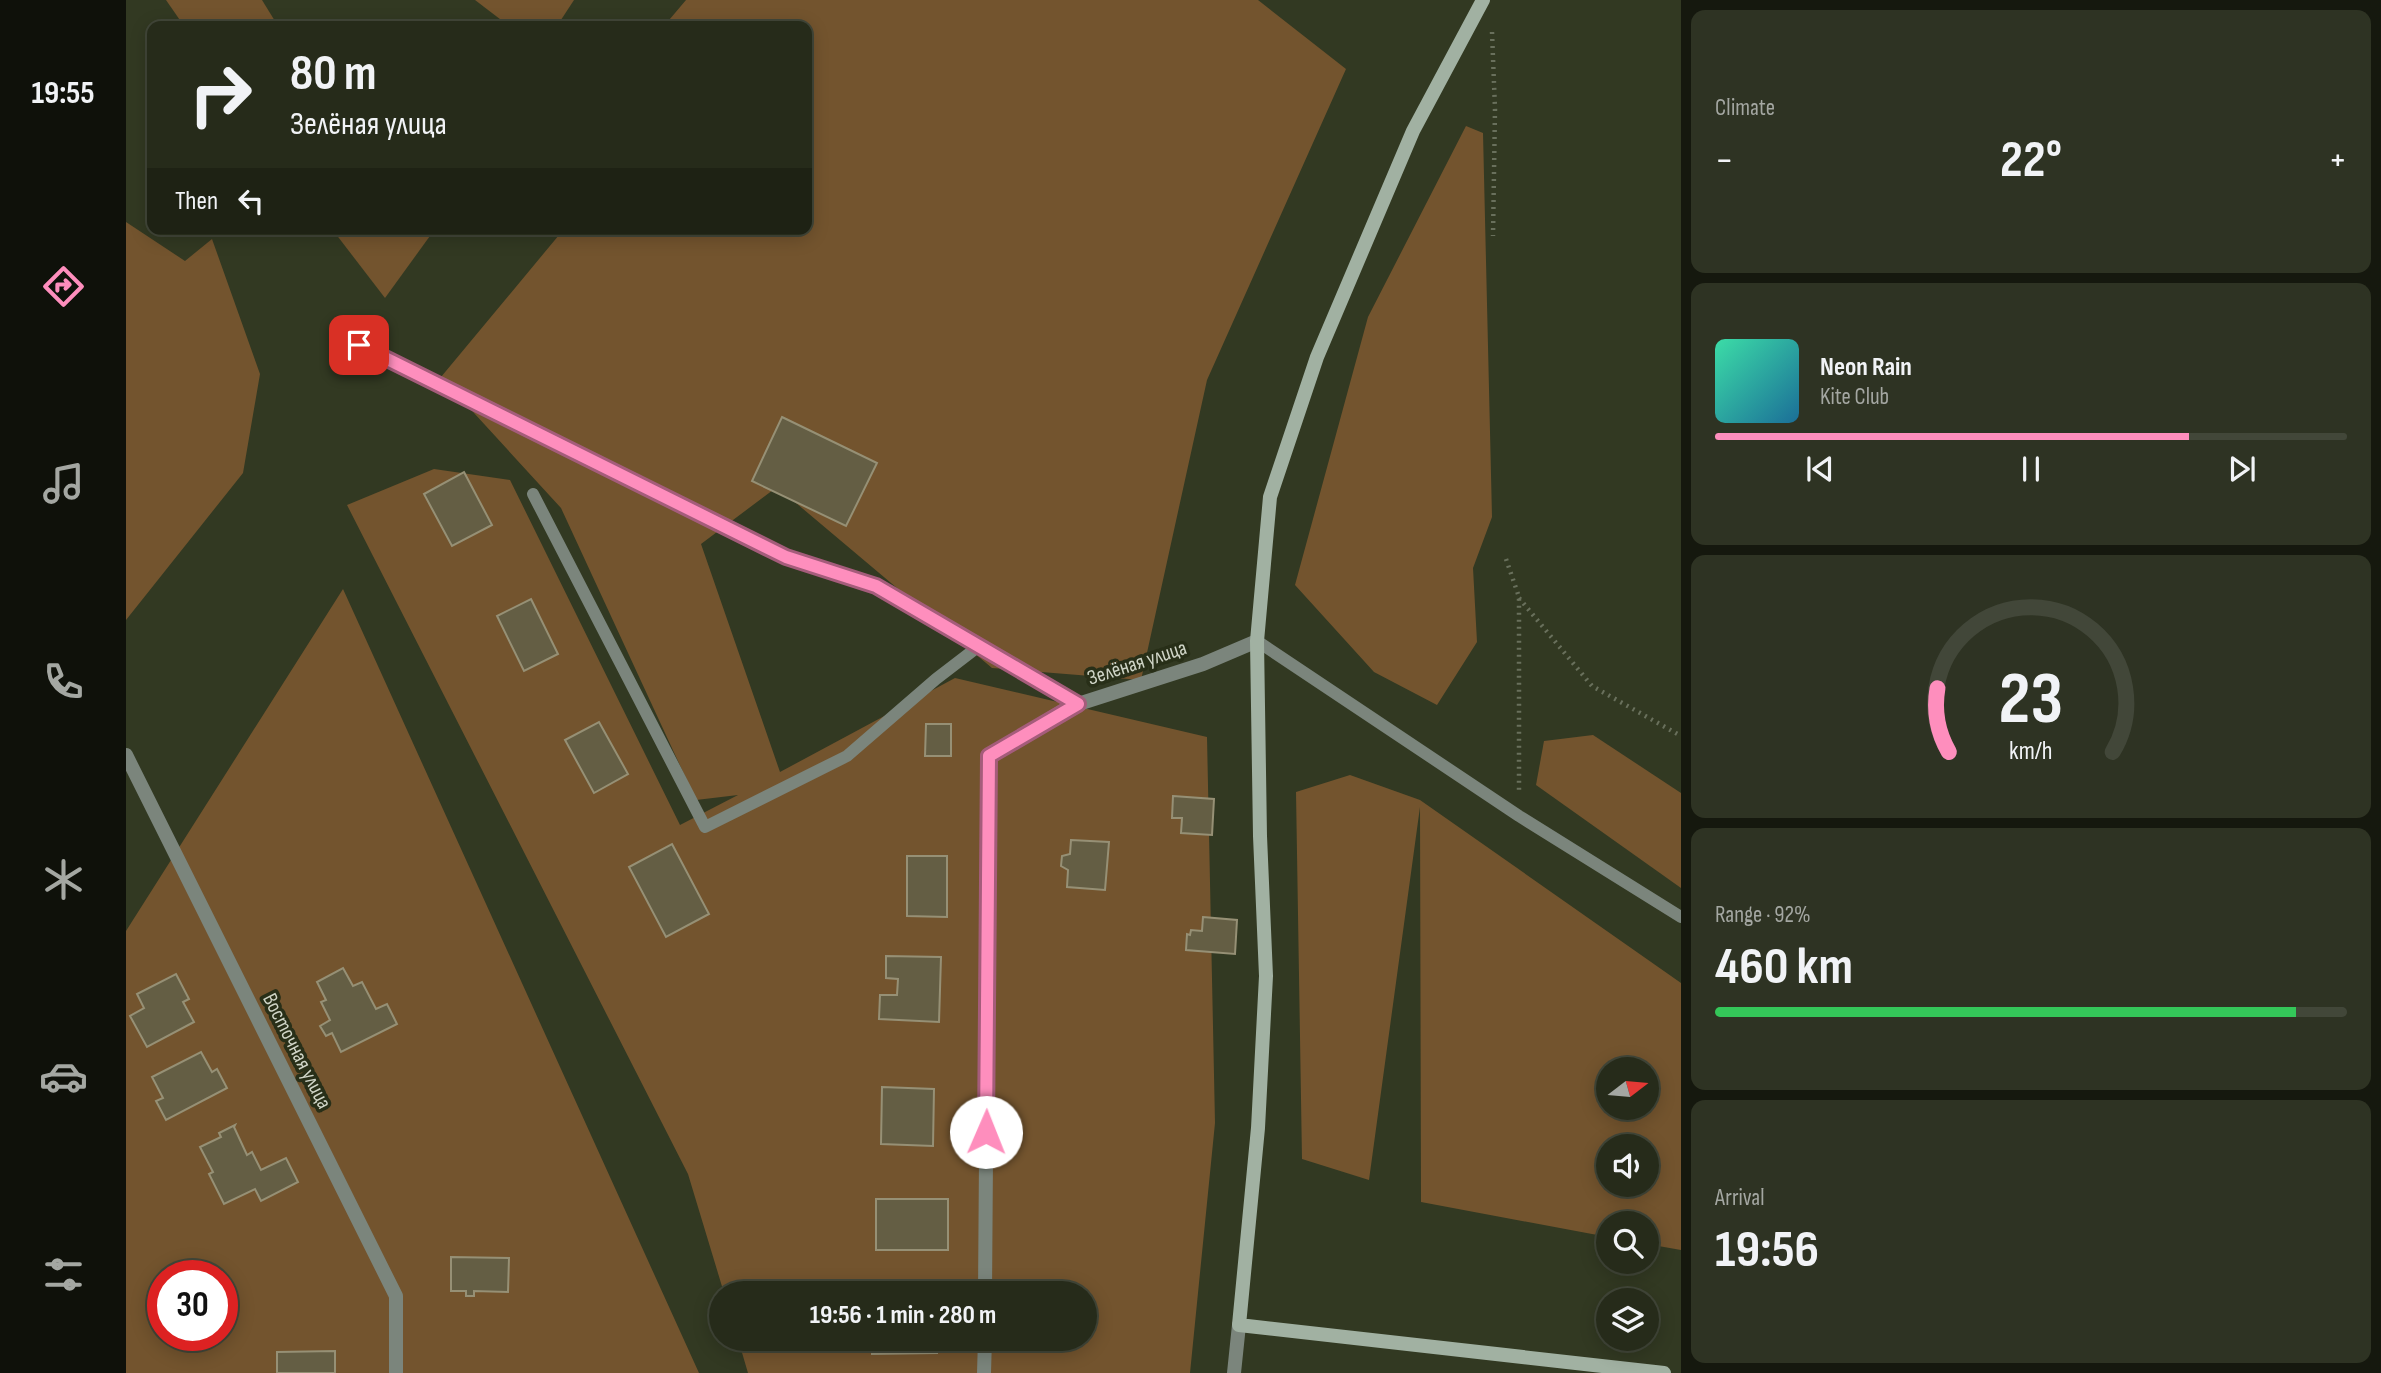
<!DOCTYPE html>
<meta charset="utf-8">
<style>
:root{--surface:#262b1a;--page:#2e3323;--text:#f1f3f6;--muted:#a4a7a2;--line:#424739;--accent:#fe8ebd}
body{margin:0;font-family:"Sofia Sans Condensed",sans-serif;background:var(--page);color:var(--text);height:100vh;display:flex;flex-direction:column;font-size:26px;white-space:nowrap}
*{box-sizing:border-box;margin:0}
p{font-size:23px;color:var(--muted)}
.icon{flex:none;width:38px;height:38px;fill:none;stroke:currentColor;stroke-width:2;stroke-linecap:round;stroke-linejoin:round}
.map{position:relative;flex:1;overflow:hidden}
.drawer{display:flex;flex-direction:column;gap:10px;padding:10px;background:#15180e;width:700px}
.drawer>*{flex:none}
.top-card{position:absolute;left:21px;top:21px;width:665px;height:214px;border-radius:14px;box-shadow:0 4px 18px #0003,0 0 0 2px var(--line);background:#262b1a;color:var(--text);overflow:hidden}
.needle{width:46px;rotate:74deg}
.controls{position:absolute;left:1470px;top:1057px;display:grid;gap:14px}
.controls a{display:grid;place-items:center;width:63px;height:63px;border-radius:50%;background:var(--surface);box-shadow:0 4px 18px #0003,0 0 0 2px var(--line);font-size:35px}
.speed{position:absolute;left:21px;top:1260px;display:flex;gap:14px;font-size:35px;font-weight:700;text-align:center}
.speed>*{display:grid;place-content:center;width:91px;height:91px;border-radius:50%;background:var(--surface);box-shadow:0 4px 18px #0003,0 0 0 2px var(--line);line-height:1}
.speed .limit{border:10px solid #d22;background:#fff;color:#111}
.pin{position:absolute;display:grid;place-items:center;width:60px;height:60px;color:#fff;margin:-30px;border-radius:14px;box-shadow:0 4px 10px #0006}
.me{position:absolute;width:77px;margin:-38px;rotate:1deg;stroke-linejoin:round;filter:drop-shadow(0 0 5px #0008)}
.turn{display:flex;align-items:center;gap:24px;height:147px;padding:0 28px;font-size:32px}
.turn .icon{width:91px;height:91px;stroke-width:2.5}
.turn b{display:block;font-size:49px;line-height:60px}
.then{display:flex;align-items:center;height:66px;padding:0 28px;background:#0003;gap:14px;font-size:26px}
.big{font-size:52px;font-weight:700;line-height:1.1}
.drawer .widget{flex:1;display:flex;flex-direction:column;justify-content:center;gap:10px;min-width:0;padding:0 24px;border-radius:14px;background:var(--page)}
.drawer .dial{align-items:center;gap:0}
.dial svg{height:182px;overflow:visible;fill:none;stroke:var(--line);stroke-width:7;stroke-linecap:round;text-anchor:middle}
.dial text{fill:var(--text);stroke:none}
.song{display:flex;align-items:center;gap:21px}
.cover{width:84px;height:84px;border-radius:10px;background:linear-gradient(135deg,hsl(160 70% 55%),hsl(200 70% 35%))}
.played{height:7px;border-radius:4px;background:linear-gradient(90deg,var(--accent) 75%,var(--line) 75%)}
.keys{display:flex;justify-content:space-around;direction:ltr}
.heat{display:flex;justify-content:space-between;align-items:center;font-size:38px;direction:ltr}
.charge{height:10px;border-radius:5px;background:linear-gradient(90deg,#34c759 92%,var(--line) 0)}
.trip{position:absolute;left:583px;top:1281px;width:388px;height:70px;border-radius:35px;background:var(--surface);box-shadow:0 4px 18px #0003,0 0 0 2px var(--line);font-weight:700;line-height:70px;text-align:center}
main{display:flex;flex:1;min-height:0}
.menu{display:flex;flex-direction:column;width:126px;justify-content:space-around;align-items:center;background:#0f110a;color:var(--muted)}
.menu .icon{width:49px;height:49px}
.menu .selected{color:var(--accent)}
.menu b{font-size:32px;color:var(--text)}
.map>svg:first-child{display:block}
.green{fill:#73542e;fill-rule:evenodd}
.building{fill:#645e44;stroke:#969075;stroke-width:2}
.lines{fill:none;stroke-linecap:round;stroke-linejoin:round}
.path{stroke:#69705c;stroke-width:4.5;stroke-dasharray:2 5;stroke-linecap:butt}
.lane{stroke:#7b857c;stroke-width:12}
.street{stroke:#7b857c;stroke-width:14}
.secondary{stroke:#a1b1a2;stroke-width:14}
.route-casing{stroke:#a55c7b;stroke-width:18}
.route{stroke:#fe8ebd;stroke-width:12}
.labels{text-anchor:middle;dominant-baseline:central;stroke-width:7;stroke-linejoin:round;paint-order:stroke}
.street-label{font-size:21px;fill:#d0d5c7;stroke:#282f18}
</style>
<main>
<nav class="menu">
<b>19:55</b>
<svg class="icon selected" aria-label="directions" viewBox="0 0 24 24"><path d="M12 3l9 9-9 9-9-9zM9 14v-3h6M13 9l2 2-2 2"/></svg>
<svg class="icon" aria-label="music" viewBox="0 0 24 24"><path d="M9 18V5l10-2v13"/><circle cx="6" cy="18" r="3"/><circle cx="16" cy="16" r="3"/></svg>
<svg class="icon" aria-label="phone" viewBox="0 0 24 24"><path d="M5 4h4l2 5-3 2q2 4 5 5l2-3 5 2v4C11 20 4 13 5 4z"/></svg>
<svg class="icon" aria-label="climate" viewBox="0 0 24 24"><path d="M12 3v18M4 7l16 10M4 17L20 7"/></svg>
<svg class="icon" aria-label="car" viewBox="0 0 24 24"><path d="M5 17H2v-5l4-1 3-4h7l3 4 3 1v5h-3M9 17h6M6 11h13"/><circle cx="7" cy="17" r="2"/><circle cx="17" cy="17" r="2"/></svg>
<svg class="icon" aria-label="filters" viewBox="0 0 24 24"><path d="M4 7h16M4 17h16"/><circle cx="9" cy="7" r="2"/><circle cx="15" cy="17" r="2"/></svg>
</nav>
<div class="map">
<svg width="1555" height="1373" viewBox="0 0 1555 1373">
<rect width="100%" height="100%" fill="#323922"/>
<g class="green">
<polygon points="40,0 136,0 152,26 58,26"/>
<polygon points="349,0 448,0 431,26 383,26"/>
<polygon points="560,0 1132,0 1220,69 1081,380 1015,680 866,668 651,487 575,544 654,772 829,678 1081,737 1089,1123 1064,1373 622,1373 612,1339 959,1339 959,1293 598,1293 562,1174 221,505 308,469 384,480 554,825 612,795 570,800 435,508 315,377 438,229 681,229 681,26 538,26"/>
<polygon points="1340,126 1357,133 1366,517 1347,568 1351,642 1311,705 1248,672 1169,585 1242,317"/>
<polygon points="0,222 59,261 86,239 134,374 117,473 0,620"/>
<polygon points="206,229 309,229 259,298"/>
<path d="M217 589 573 1373H0V931ZM37 1276H96V1335H37Z"/>
<polygon points="1467,735 1555,793 1555,888 1410,785 1418,741"/>
<path d="M1224 775 1294 800 1555 983V1250L1521 1244V1223H1482V1237L1295 1202 1294 807 1243 1180 1176 1159 1170 792ZM1482 1069H1521V1108H1482ZM1482 1146H1521V1185H1482Z"/>
</g>
<g class="building">
<polygon points="656,417 751,463 720,526 626,481"/>
<polygon points="338,472 366,525 326,546 298,494"/>
<polygon points="405,599 432,654 398,671 371,616"/>
<polygon points="473,722 502,774 468,793 439,740"/>
<polygon points="800,724 825,724 825,756 799,756"/>
<polygon points="1047,796 1088,799 1086,835 1055,833 1056,818 1046,818"/>
<polygon points="945,840 983,842 979,890 941,887 942,870 935,866 936,856 944,854"/>
<polygon points="546,844 583,914 540,937 503,867"/>
<polygon points="781,856 821,856 821,917 781,916"/>
<polygon points="1077,917 1111,920 1109,954 1060,950 1061,934 1064,935 1065,930 1076,931"/>
<polygon points="760,956 815,957 813,1022 753,1019 754,995 771,995 772,979 760,978"/>
<polygon points="217,968 227,986 236,982 250,1009 261,1004 271,1024 215,1052 206,1033 200,1036 194,1026 204,1020 195,1002 200,1000 191,982"/>
<polygon points="50,974 63,999 57,1002 68,1022 21,1047 4,1016 18,1008 11,994"/>
<polygon points="75,1052 86,1072 91,1069 101,1088 40,1120 30,1101 37,1098 26,1077"/>
<polygon points="756,1087 808,1089 807,1146 755,1144"/>
<polygon points="109,1125 108,1127 121,1155 126,1152 135,1170 160,1158 172,1182 135,1201 129,1189 98,1204 83,1174 87,1172 74,1147 95,1137 93,1133"/>
<rect x="750" y="1199" width="72" height="51"/>
<polygon points="325,1257 383,1258 382,1292 348,1291 348,1296 340,1296 340,1291 325,1291"/>
<polygon points="746,1339 811,1339 811,1353 746,1354"/>
<polygon points="209,1351 209,1373 151,1373 151,1352"/>
</g>
<g class="lines">
<g class="path">
<polyline points="1366,32 1369,109 1367,236"/>
<polyline points="1380,559 1393,597 1393,790"/>
<polyline points="1393,598 1466,686 1555,736"/>
</g>
<g class="lane">
<polyline points="407,494 579,827 721,756 810,679 853,646"/>
<polyline points="1131,641 1393,816 1555,917"/>
</g>
<g class="street">
<polyline points="234,345 660,557 750,586 952,704"/>
<polyline points="0,755 270,1296 270,1373"/>
<polyline points="859,1293 863,756 943,707 1077,664 1131,641"/>
<polyline points="858,1373 859,1339"/>
<polyline points="1108,1373 1113,1325"/>
</g>
<polyline class="secondary" points="1357,0 1287,131 1191,357 1144,497 1131,641 1134,836 1140,976 1132,1128 1113,1325 1538,1373"/>
</g>
<g class="lines">
<g class="route-casing">
<polyline id="route" points="233,345 660,557 750,586 952,704 863,756 860,1132"/>
</g>
<use href="#route" class="route"/>
</g>
<g class="labels">
<g class="street-label">
<text transform="translate(1011 663) rotate(-18)">Зелёная улица</text>
<text transform="translate(171 1051) rotate(63)">Восточная улица</text>
</g>
</g>
</svg>
<div class="controls">
<a><svg class="needle" viewBox="-14 -14 28 28"><path d="M0-13l5 13h-10z" fill="#e53935"/><path d="M0 13l5-13h-10z" fill="#a4a7a2"/></svg></a>
<a><svg class="icon" aria-label="sound" viewBox="0 0 24 24"><path d="M4 9h4l5-4v14l-5-4H4zM17 9q2 3 0 6"/></svg></a>
<a><svg class="icon" aria-label="search" viewBox="0 0 24 24"><circle cx="10" cy="10" r="6"/><path d="M15 15l6 6"/></svg></a>
<a><svg class="icon" aria-label="layers" viewBox="0 0 24 24"><path d="M12 4l9 5-9 5-9-5zM3 14l9 5 9-5"/></svg></a>
</div>
<div class="speed"><div class="limit">30</div></div>
<div class="pin" style="left:233px;top:345px;background:#d93025"><svg class="icon" aria-label="arrive" viewBox="0 0 24 24"><path d="M6 21V4h12l-3 4 3 4H6"/></svg></div>
<svg class="me" style="left:860px;top:1132px" viewBox="-20 -20 40 40"><circle r="19" fill="#fff"/><path d="M0-13L10 11 0 6-10 11z" fill="#fe8ebd"/></svg>
<div class="trip">19:56 · 1 min · 280 m</div>
<div class="top-card">
<div class="turn"><svg class="icon" aria-label="right" viewBox="0 0 24 24"><path d="M7 20v-9h11M14 6l5 5-5 5"/></svg><div><b>80 m</b>Зелёная улица</div></div>
<div class="then">Then<svg class="icon" aria-label="left" viewBox="0 0 24 24"><path d="M17 20v-9H6M10 6l-5 5 5 5"/></svg></div>
</div>
</div>
<section class="drawer">
<div class="widget"><p>Climate</p>
<div class="heat"><a>−</a><b class="big">22°</b><a>+</a></div>
</div>
<div class="widget">
<div class="song"><i class="cover"></i><div><b>Neon Rain</b><p>Kite Club</p></div></div>
<div class="played"></div>
<div class="keys"><svg class="icon" aria-label="previous" viewBox="0 0 24 24"><path d="M18 5L8 12l10 7zM5 5v14"/></svg><svg class="icon" aria-label="pause" viewBox="0 0 24 24"><path d="M8 5v14M16 5v14"/></svg><svg class="icon" aria-label="next" viewBox="0 0 24 24"><path d="M6 5l10 7-10 7zM19 5v14"/></svg></div>
</div>
<div class="widget dial"><svg viewBox="0 0 100 80">
<path d="M14 69A42 42 0 1 1 86 69"/>
<path d="M14 69A42 42 0 0 1 9 41" stroke="#fe8ebd"/>
<text x="50" y="56" font-size="32" font-weight="700">23</text>
<text x="50" y="72" font-size="11">km/h</text>
</svg></div>
<div class="widget"><p>Range · 92%</p><b class="big">460 km</b><div class="charge"></div></div>
<div class="widget"><p>Arrival</p><b class="big">19:56</b></div>
</section>
</main>
